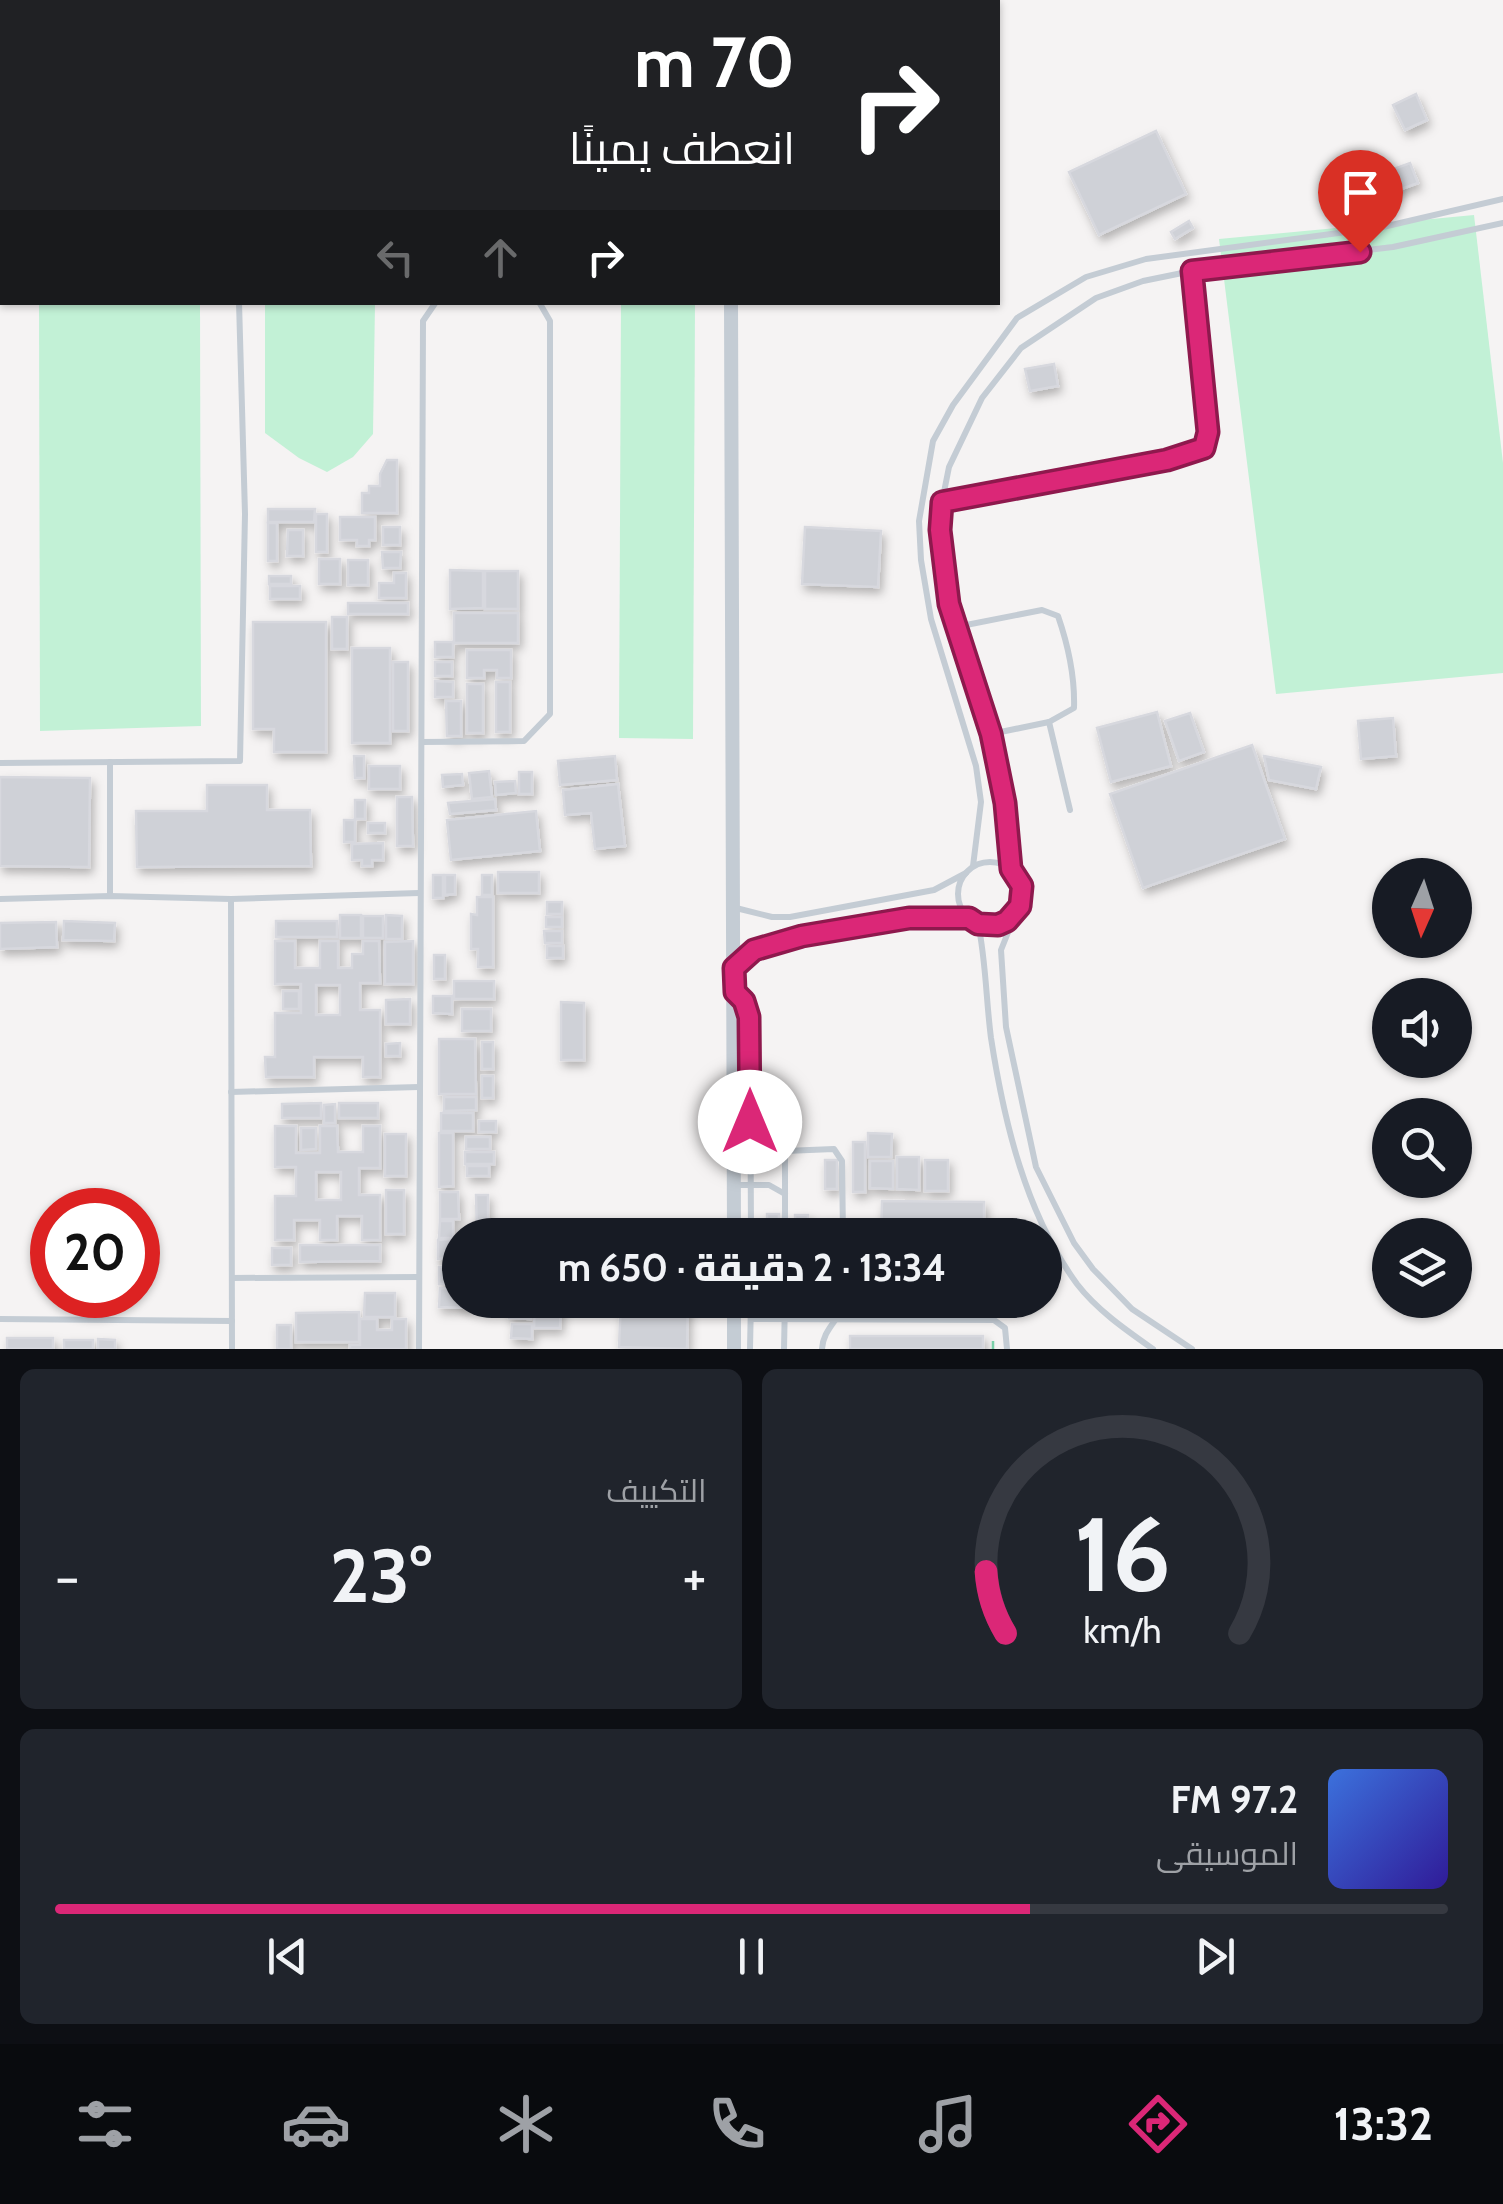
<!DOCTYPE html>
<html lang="ar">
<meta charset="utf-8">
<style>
:root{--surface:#171b24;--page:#20242c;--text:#f1f3f6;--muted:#9ea1a6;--line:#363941;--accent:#db2777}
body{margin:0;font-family:Cabin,Cairo,sans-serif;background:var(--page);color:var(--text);direction:rtl;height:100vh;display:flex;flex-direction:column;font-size:38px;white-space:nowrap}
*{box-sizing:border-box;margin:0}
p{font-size:32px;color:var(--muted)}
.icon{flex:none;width:55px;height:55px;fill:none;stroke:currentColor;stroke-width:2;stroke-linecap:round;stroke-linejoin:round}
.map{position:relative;height:1349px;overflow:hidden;direction:ltr}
.panel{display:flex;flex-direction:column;gap:20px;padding:20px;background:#0d0f14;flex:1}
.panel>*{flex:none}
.guide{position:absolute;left:0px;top:0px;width:1000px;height:305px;box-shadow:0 2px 8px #0004;direction:rtl;background:#202124;color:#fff;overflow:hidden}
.needle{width:65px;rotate:183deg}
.fabs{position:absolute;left:1372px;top:858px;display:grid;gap:20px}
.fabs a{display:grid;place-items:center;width:100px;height:100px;border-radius:50%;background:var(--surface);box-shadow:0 2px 8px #0004;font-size:50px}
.speed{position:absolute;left:30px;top:1188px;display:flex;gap:20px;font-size:50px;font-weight:700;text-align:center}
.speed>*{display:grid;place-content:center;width:130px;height:130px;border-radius:50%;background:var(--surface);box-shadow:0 2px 8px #0004;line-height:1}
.speed .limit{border:15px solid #d22;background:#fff;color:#111}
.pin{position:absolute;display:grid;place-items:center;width:85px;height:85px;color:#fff;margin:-102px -42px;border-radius:50% 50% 50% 0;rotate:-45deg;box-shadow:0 0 10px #0007}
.pin .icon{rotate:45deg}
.me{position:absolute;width:110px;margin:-55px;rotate:0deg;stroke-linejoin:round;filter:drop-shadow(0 0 8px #0008)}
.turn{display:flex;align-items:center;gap:35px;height:210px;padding:0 40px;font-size:45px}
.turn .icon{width:130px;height:130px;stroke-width:2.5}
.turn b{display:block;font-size:70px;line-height:85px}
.lanes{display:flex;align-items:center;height:95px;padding:0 40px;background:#0003;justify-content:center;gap:50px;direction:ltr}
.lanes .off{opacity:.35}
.big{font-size:75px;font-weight:800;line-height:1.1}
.panel .widget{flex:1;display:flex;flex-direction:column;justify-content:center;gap:15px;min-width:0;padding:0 35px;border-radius:15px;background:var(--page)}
.panel .dial{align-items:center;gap:0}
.dial svg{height:260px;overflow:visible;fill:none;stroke:var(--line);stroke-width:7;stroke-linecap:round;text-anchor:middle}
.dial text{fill:var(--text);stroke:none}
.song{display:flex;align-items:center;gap:30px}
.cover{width:120px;height:120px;border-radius:15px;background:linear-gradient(135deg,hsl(220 70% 55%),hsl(250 70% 35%))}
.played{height:10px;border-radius:5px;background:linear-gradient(90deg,var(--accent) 70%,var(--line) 70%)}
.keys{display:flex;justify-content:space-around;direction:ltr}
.heat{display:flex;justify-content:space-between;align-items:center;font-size:55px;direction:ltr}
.panel .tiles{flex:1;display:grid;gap:20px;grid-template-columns:1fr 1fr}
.widget:last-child{grid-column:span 2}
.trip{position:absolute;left:442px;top:1218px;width:620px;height:100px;border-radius:50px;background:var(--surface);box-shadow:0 2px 8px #0004;font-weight:800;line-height:100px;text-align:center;direction:rtl}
.tabs{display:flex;height:160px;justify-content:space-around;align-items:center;background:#090b0e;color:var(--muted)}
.tabs .icon{width:70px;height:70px}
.tabs .active{color:var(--accent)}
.tabs b{font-size:45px;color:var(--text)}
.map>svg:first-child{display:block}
.education{fill:#e6e4e5}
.green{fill:#c2f1d6}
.building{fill:#cfd1d7;stroke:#d7d8de;stroke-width:2.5;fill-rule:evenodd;filter:url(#shadow)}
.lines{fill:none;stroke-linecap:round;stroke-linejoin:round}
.path{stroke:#7ad0a9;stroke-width:2.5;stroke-dasharray:8 5;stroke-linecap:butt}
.service{stroke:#c4ccd4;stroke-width:6}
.minor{stroke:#c4ccd4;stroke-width:14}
.route-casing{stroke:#8e194d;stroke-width:25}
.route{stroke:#db2777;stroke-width:18}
</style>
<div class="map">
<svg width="1503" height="1349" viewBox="0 0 1503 1349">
<defs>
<filter id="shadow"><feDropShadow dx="3" dy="5.5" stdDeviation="5" flood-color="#0004"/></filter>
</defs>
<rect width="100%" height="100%" fill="#f5f3f3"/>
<polygon class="education" points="0,0 196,0 197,2 2,2 0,127"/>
<g class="green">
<polygon points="1474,215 1503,463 1503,673 1276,694 1219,239"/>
<polygon points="39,303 200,303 201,726 40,731"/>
<polygon points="265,303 375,303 373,434 353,457 327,472 299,458 265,433"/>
<polygon points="621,303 695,303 693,739 619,738"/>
</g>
<g class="building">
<polygon points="11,0 71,0 72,2 7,2"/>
<polygon points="1416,94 1427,120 1405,130 1393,105"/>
<polygon points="1156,131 1186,194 1099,235 1069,172"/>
<polygon points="1410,163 1418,183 1385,195 1377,175"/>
<polygon points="1189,221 1193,228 1175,239 1171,232"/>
<polygon points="1054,364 1058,386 1030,391 1025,369"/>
<polygon points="387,460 397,460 397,513 362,513 362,493 369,493 369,486 380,486 380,474"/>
<polygon points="268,509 315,509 314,522 268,522"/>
<rect x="316" y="514" width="11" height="38"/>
<polygon points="340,517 375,517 375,540 369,540 369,546 357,546 357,540 340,540"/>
<rect x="268" y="523" width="9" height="38"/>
<rect x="383" y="527" width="17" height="18"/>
<polygon points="805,527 881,531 878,587 802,584"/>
<polygon points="288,530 303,530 303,556 287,556"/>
<polygon points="382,552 401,552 400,568 383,568"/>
<rect x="319" y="559" width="21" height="25"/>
<rect x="348" y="560" width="20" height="25"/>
<polygon points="450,570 483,571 483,608 450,609"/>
<rect x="485" y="571" width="33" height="38"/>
<polygon points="394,573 406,573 406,598 379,598 379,583 394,583"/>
<rect x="269" y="576" width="22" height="8"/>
<rect x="270" y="586" width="30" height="13"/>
<rect x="348" y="603" width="60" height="11"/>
<rect x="454" y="613" width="64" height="30"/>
<rect x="332" y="617" width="15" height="32"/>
<polygon points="253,622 326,622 326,752 274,752 274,729 253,729"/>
<rect x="435" y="642" width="18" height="15"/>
<rect x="352" y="648" width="38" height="95"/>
<polygon points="467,650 511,650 511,678 497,678 497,670 484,670 484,678 467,678"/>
<rect x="393" y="662" width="15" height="69"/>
<rect x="435" y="662" width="17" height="14"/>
<polygon points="435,681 453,682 453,697 435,697"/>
<rect x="496" y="682" width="14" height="50"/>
<rect x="467" y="684" width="16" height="49"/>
<polygon points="446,701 461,701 461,736 447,736"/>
<polygon points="1157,712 1171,766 1111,782 1097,728"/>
<polygon points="1190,713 1204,752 1179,761 1165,721"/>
<polygon points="1393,718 1396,756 1361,759 1358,721"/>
<polygon points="1252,745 1285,839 1143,888 1110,794"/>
<polygon points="354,756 364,756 364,778 355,778"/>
<polygon points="615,756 617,780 560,785 558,761"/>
<polygon points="1264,756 1321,767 1316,789 1269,780"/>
<rect x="369" y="766" width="31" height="23"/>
<polygon points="489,771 492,797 472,799 469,773"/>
<rect x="519" y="772" width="13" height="22"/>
<polygon points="462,774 463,785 443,787 442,775"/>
<polygon points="0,777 90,778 89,867 0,866"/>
<polygon points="515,781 516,793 496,795 495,782"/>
<polygon points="618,784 625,846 595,849 591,813 565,815 563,790"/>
<polygon points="207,785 267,785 267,810 310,810 311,866 137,867 136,811 207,811"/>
<polygon points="397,797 412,797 413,846 397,846"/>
<polygon points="495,799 496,810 450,814 448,803"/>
<rect x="355" y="800" width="10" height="19"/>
<polygon points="536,811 540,851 451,860 447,820"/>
<rect x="344" y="820" width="11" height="22"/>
<rect x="368" y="823" width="17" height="10"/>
<polygon points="383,843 383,860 372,860 372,866 362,866 362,860 352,860 352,844"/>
<rect x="498" y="872" width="41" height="21"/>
<rect x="433" y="875" width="10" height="23"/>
<polygon points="445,875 455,875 455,894 445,895"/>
<rect x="482" y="875" width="10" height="20"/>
<polygon points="477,897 493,897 493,967 478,967 478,949 471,949 471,914 477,915"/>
<rect x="547" y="902" width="15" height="12"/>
<rect x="340" y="915" width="21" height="23"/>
<polygon points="386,915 402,916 402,939 386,939"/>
<rect x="363" y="916" width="20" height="22"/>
<rect x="546" y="917" width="16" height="10"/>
<polygon points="64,921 115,923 114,941 63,940"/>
<rect x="276" y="921" width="61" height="16"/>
<polygon points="56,922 57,947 0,949 0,923"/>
<polygon points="544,931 562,931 562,943 545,943"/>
<path d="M275 941H295V968H320V941H338V968H352V954H363V941H379L380 983H360V1010H380V1077H363V1057H314V1077H266L265 1057H275V1013H301V984H275ZM316 985H340V1015H316Z"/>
<polygon points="413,941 413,984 385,984 385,942"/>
<rect x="547" y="946" width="16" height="12"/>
<rect x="434" y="955" width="11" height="24"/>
<rect x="454" y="981" width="40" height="18"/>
<rect x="283" y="991" width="16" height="18"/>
<polygon points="433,996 452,996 452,1014 433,1013"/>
<polygon points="410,999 410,1024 386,1024 386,1000"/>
<polygon points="561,1002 584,1003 584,1060 561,1060"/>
<rect x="462" y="1009" width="29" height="22"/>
<polygon points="439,1039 475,1039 476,1094 439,1094"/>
<rect x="482" y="1042" width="11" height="27"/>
<polygon points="400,1043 400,1056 386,1056 386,1044"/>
<rect x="482" y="1076" width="11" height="22"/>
<polygon points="444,1097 476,1097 476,1110 444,1111"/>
<polygon points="321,1103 321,1118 282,1118 282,1104"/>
<rect x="339" y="1103" width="39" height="15"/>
<polygon points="335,1104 335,1123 324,1123 324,1105"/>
<rect x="441" y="1113" width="32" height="18"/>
<rect x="479" y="1121" width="17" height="11"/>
<path d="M275 1126H296V1153H320V1126H337L338 1152H363V1126H380V1168H359V1195H380V1240H362V1216H337V1240H320V1220H294V1240H275V1196H296V1167H275ZM316 1172H341V1200H316Z"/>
<polygon points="301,1128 316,1128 316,1149 301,1150"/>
<polygon points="439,1133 453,1133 453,1186 439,1187"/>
<polygon points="868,1133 892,1134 891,1157 868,1157"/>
<rect x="385" y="1134" width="21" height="42"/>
<rect x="466" y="1137" width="24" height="12"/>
<rect x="853" y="1142" width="12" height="50"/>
<rect x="465" y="1152" width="29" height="12"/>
<polygon points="897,1157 919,1157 919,1190 897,1189"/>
<rect x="825" y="1160" width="12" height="29"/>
<rect x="925" y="1160" width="23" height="31"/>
<polygon points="870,1161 893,1161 893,1189 870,1188"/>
<rect x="467" y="1166" width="22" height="10"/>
<rect x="386" y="1190" width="18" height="44"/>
<polygon points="440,1192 458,1192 459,1219 440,1219"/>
<polygon points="476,1195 488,1195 488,1235 477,1235"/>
<polygon points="882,1201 984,1202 984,1235 881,1235"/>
<rect x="767" y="1214" width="12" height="21"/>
<rect x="795" y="1215" width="13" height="20"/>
<polygon points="440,1221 453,1221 453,1238 439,1238"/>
<polygon points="826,1221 838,1221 837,1235 825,1235"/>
<polygon points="451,1239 451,1258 438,1259 438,1240"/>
<polygon points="300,1245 380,1245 380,1261 300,1262"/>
<rect x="272" y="1248" width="19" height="17"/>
<rect x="439" y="1267" width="21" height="17"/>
<polygon points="440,1288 460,1289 460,1300 469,1300 469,1308 439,1307"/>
<polygon points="365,1293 395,1293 395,1317 364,1317"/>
<polygon points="535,1300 561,1300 560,1328 534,1328"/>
<polygon points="621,1300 688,1300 687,1349 619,1347"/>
<polygon points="509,1302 531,1303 531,1319 509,1318"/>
<polygon points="359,1312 359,1342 296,1342 296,1313"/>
<polygon points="360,1319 377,1319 377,1330 392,1330 392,1319 406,1319 406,1349 350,1349 350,1345 360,1345"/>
<polygon points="512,1324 532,1324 532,1339 511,1338"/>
<rect x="277" y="1325" width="14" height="24"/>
<rect x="850" y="1336" width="133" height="13"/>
<rect x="7" y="1338" width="46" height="11"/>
<polygon points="98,1339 115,1340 115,1349 98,1349"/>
<rect x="64" y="1340" width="29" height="9"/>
</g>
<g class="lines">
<polyline class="path" points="993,1349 993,1336"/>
<g class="service">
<polyline points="942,502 1167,460 1205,447 1208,432 1192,271"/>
<path d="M956 627 1042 610 1058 616C1068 645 1075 677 1074 708L1049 722 991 734"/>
<polyline points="1049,722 1070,810"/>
<polyline points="422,742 524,741 550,714 550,321 539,302"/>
<polyline points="0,763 240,761 245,514 239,302"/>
<circle cx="990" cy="894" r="32"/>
<polyline points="973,866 981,802 976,766 931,619 921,560 919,521 933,441 953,405 1017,318 1086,277 1146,259 1383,227 1503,199"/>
<polyline points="1011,869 1005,803 991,734 949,604 941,530 942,502 949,467 982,398 1021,348 1096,298 1143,281 1192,271 1393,247 1503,223"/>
<polyline points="110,896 110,762"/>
<polyline points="0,899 110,896 231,899 419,893"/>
<polyline points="231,899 232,1349"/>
<polyline points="736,908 772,917 790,917 934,890 966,873"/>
<polyline points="1015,915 1001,950 1006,1027 1036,1167 1074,1243 1093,1269 1132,1309 1192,1349"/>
<path d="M978 923C986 961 986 1000 991 1038 1004 1122 1026 1214 1077 1284 1097 1310 1126 1330 1153 1349"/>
<path d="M735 968C778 925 909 915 969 918"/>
<polyline points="735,992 744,1001 750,1025 751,1235"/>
<polyline points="231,1092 419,1087"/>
<polyline points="736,1154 785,1151"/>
<polyline points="735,1185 769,1185 785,1194"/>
<polyline points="785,1235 785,1151 834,1149 842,1161 843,1235"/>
<polyline points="232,1278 419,1277"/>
<polyline points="0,1319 232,1321"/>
<polyline points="751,1319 994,1320 1005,1328 1007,1349"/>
<polyline points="419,1349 423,321 436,302"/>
<polyline points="750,1349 751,1300"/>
<polyline points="784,1349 785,1300"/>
<path d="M822 1349C823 1328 841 1320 844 1300"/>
</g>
<g class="minor">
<polyline points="224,0 225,2"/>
<polyline points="273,0 274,2"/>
<polyline points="518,0 519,2"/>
<polyline points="535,0 536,2"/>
<polyline points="721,0 722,2"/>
<polyline points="866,0 867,2"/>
<polyline points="469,2 474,0"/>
<polyline points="973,2 987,0"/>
<polyline points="0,157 2,157"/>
<polyline points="731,302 734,1235"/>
<polyline points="734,1300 734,1349"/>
</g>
</g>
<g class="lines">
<g class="route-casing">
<polyline id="route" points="750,1122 749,1017 744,1001 735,992 734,968 754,950 802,936 909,918 969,918 978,924 998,925 1007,921 1020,906 1022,886 1011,869 1005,803 991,734 949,604 940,530 942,502 1167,460 1204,448 1208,432 1192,271 1360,252"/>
</g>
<use href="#route" class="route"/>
</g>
</svg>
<div class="fabs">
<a><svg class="needle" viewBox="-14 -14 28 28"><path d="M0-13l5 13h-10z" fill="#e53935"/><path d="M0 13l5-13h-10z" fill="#9ea1a6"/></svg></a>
<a><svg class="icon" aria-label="sound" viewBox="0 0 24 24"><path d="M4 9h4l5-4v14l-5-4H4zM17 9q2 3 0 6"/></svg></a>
<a><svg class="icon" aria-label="search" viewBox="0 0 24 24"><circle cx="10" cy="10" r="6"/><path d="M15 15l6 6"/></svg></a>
<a><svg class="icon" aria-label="layers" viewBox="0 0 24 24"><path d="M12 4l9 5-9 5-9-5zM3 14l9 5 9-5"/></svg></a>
</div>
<div class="speed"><div class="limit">20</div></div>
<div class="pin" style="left:1360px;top:252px;background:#d93025"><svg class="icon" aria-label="arrive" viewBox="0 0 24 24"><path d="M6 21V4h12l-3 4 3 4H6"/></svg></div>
<svg class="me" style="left:750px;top:1122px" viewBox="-20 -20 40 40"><circle r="19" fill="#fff"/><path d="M0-13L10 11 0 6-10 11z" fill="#db2777"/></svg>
<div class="trip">13:34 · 2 دقيقة · 650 m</div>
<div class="guide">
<div class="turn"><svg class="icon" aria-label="right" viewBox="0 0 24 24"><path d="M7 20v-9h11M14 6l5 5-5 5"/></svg><div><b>70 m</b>انعطف يمينًا</div></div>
<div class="lanes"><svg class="icon off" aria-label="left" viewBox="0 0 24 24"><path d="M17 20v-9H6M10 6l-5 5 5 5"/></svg><svg class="icon off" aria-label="ahead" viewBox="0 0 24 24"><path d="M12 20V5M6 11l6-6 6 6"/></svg><svg class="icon" aria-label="right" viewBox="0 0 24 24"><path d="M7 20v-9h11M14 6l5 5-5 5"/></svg></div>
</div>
</div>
<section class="panel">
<div class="tiles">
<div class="widget dial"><svg viewBox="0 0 100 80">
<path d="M14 69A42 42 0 1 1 86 69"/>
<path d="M14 69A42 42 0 0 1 8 50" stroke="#db2777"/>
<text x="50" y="56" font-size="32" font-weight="700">16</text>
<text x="50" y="72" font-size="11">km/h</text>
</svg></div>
<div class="widget"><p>التكييف</p>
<div class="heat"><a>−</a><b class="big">23°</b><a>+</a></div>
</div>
<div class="widget">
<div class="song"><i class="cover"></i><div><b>97.2 FM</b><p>الموسيقى</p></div></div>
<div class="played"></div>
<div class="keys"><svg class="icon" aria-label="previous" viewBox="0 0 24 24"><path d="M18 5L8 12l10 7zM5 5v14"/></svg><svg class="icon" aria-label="pause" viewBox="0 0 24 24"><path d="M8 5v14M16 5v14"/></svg><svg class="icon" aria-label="next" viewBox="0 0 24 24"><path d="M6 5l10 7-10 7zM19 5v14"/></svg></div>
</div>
</div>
</section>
<nav class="tabs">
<b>13:32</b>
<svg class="icon active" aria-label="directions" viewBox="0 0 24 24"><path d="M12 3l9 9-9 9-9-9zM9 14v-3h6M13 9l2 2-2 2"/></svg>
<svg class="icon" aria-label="music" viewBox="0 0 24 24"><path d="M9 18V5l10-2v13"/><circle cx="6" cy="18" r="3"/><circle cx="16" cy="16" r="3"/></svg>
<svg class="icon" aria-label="phone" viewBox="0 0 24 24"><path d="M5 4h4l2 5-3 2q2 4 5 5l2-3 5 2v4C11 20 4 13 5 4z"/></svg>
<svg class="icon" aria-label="climate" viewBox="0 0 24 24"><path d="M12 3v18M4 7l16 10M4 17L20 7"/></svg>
<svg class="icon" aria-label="car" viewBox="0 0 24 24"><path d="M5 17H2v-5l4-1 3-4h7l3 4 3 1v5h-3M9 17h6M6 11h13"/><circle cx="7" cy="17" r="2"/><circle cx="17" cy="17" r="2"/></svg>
<svg class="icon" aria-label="filters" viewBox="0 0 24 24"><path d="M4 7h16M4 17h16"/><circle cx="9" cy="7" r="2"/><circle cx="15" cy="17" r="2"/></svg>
</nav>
